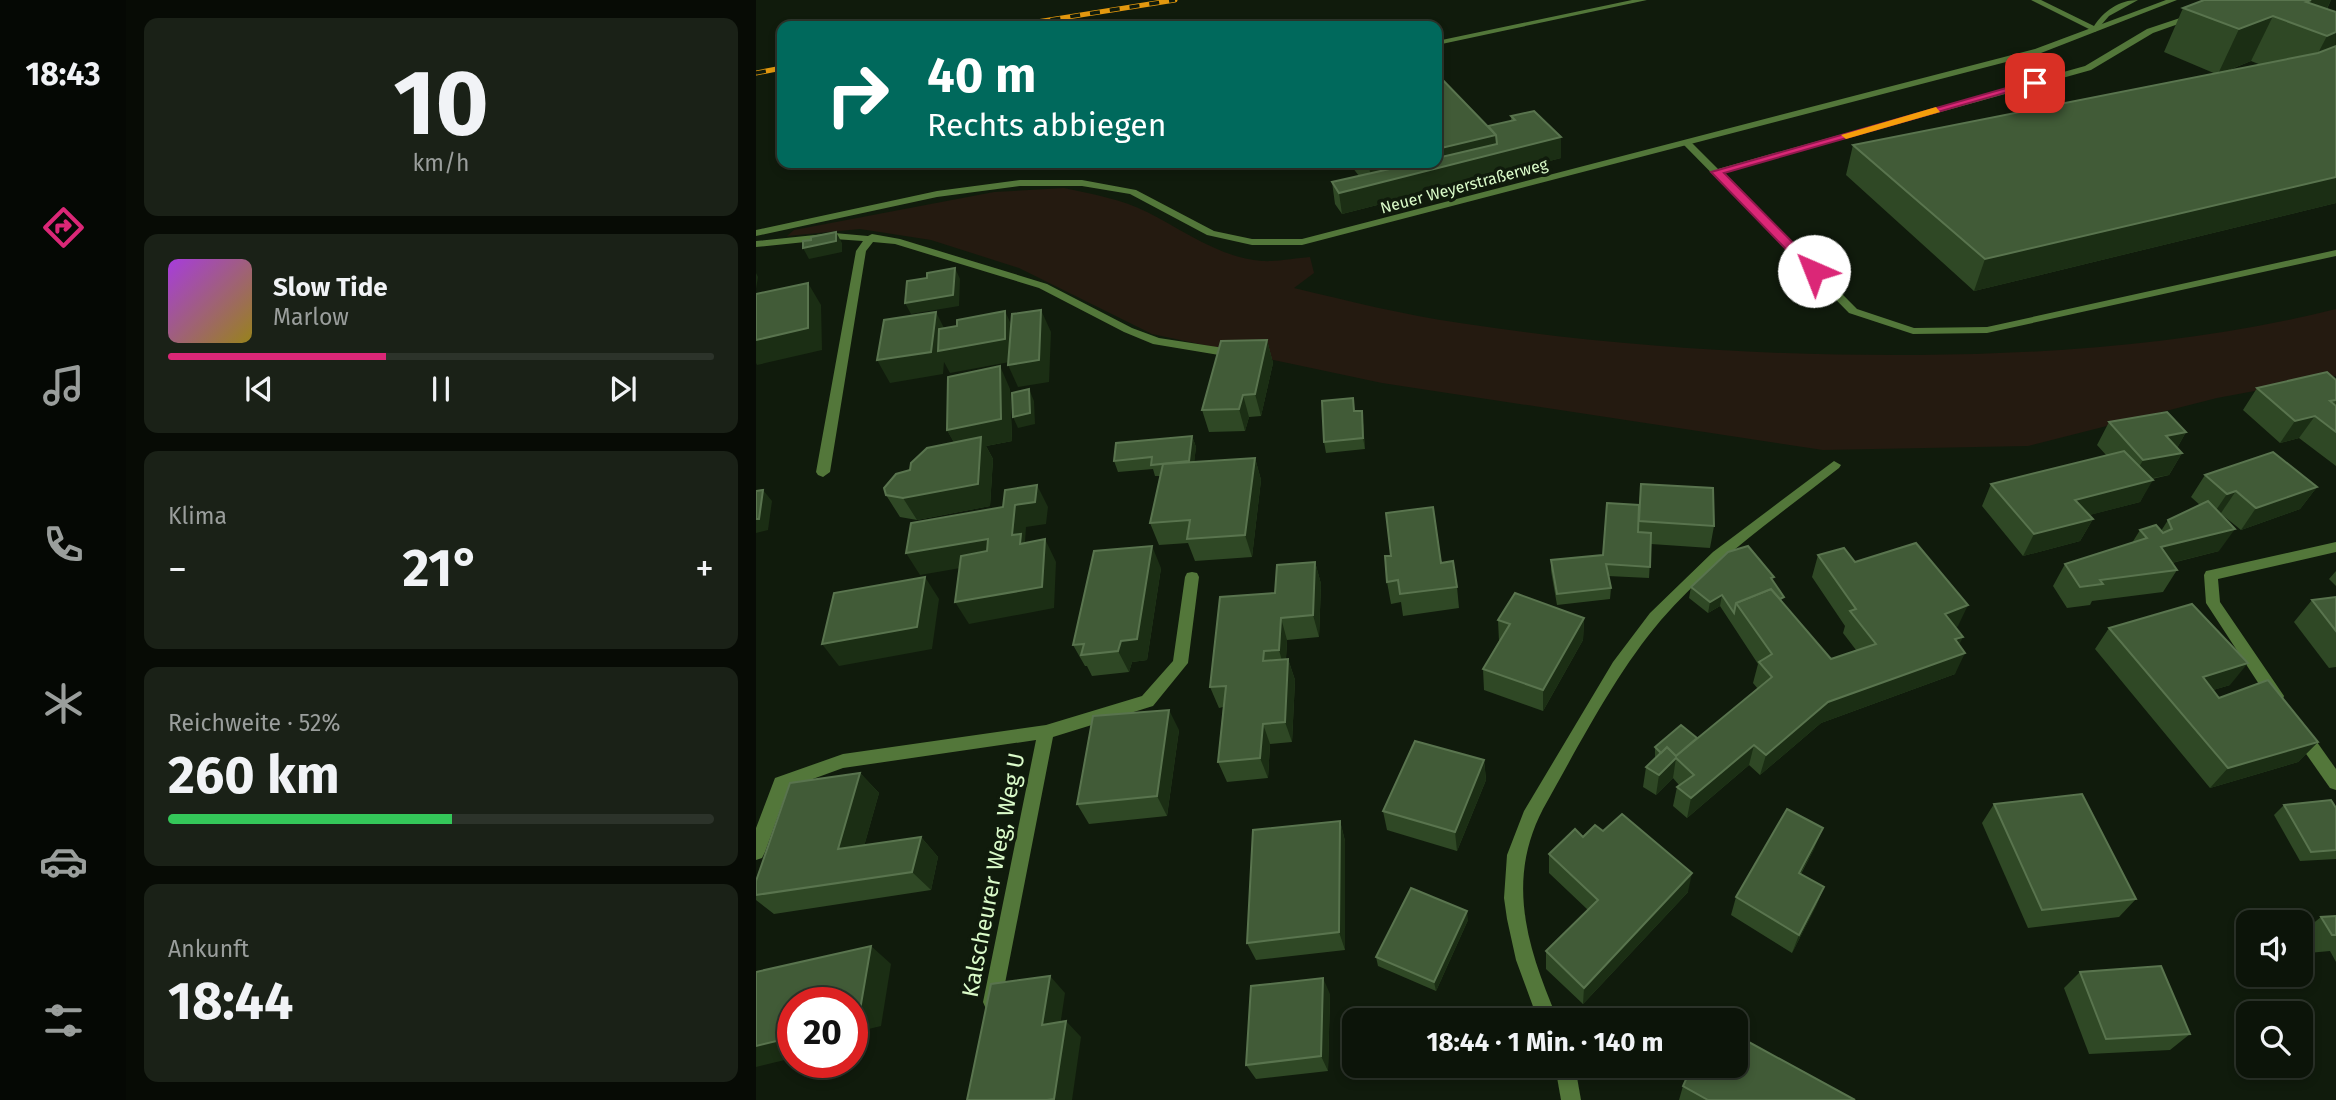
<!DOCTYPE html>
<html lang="de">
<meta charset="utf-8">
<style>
:root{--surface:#0c1409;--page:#1a2117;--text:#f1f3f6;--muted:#9a9e9c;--line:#2c332a;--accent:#db2777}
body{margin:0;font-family:"Fira Sans",sans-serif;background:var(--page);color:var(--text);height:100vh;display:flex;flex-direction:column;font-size:26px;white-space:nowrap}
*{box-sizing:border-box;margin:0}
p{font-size:23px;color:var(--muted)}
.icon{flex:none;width:38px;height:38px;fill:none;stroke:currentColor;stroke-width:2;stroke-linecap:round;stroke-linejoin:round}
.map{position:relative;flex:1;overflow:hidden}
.drawer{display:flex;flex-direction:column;gap:18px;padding:18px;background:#070b05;width:630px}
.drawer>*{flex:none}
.guide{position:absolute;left:21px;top:21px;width:665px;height:147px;border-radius:14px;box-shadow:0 4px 10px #0003,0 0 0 2px var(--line);background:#00695c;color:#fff;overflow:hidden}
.controls{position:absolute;left:1480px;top:910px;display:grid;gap:14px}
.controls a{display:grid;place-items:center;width:77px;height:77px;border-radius:14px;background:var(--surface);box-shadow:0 4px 10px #0003,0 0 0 2px var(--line);font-size:35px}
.speed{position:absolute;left:21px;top:987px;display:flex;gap:14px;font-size:35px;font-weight:700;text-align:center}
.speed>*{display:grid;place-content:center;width:91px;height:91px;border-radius:50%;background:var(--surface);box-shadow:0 4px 10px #0003,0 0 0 2px var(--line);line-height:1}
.speed .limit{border:10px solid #d22;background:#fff;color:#111}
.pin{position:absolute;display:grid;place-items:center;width:60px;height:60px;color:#fff;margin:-30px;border-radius:14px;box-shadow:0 4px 10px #0006}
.me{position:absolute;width:77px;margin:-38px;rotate:316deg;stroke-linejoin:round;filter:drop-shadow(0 0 5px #0008)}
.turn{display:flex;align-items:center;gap:24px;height:147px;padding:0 35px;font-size:32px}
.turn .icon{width:91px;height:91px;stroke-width:2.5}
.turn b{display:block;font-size:49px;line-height:60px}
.big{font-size:52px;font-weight:700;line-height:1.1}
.drawer .widget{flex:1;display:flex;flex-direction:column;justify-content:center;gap:10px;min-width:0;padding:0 24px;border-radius:14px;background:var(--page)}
.drawer .dial{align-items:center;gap:0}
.dial b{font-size:91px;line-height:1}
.song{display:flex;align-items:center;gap:21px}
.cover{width:84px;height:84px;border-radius:10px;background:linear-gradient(135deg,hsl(280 70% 55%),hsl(50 70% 35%))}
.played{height:7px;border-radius:4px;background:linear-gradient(90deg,var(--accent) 40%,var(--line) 40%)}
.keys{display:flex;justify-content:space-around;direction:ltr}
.heat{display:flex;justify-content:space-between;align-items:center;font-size:38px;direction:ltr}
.charge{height:10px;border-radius:5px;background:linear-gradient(90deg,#34c759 52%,var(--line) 0)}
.trip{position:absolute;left:586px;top:1008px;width:406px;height:70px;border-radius:14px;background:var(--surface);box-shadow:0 4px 10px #0003,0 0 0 2px var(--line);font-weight:700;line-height:70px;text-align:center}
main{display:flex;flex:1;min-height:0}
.menu{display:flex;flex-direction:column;width:126px;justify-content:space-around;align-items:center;background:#050804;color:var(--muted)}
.menu .icon{width:49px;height:49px}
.menu .active{color:var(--accent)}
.menu b{font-size:32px;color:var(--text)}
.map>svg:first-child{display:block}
.green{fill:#241a10}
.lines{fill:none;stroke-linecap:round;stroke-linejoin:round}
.service{fill:#53773a;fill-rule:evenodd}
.minor{fill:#53773a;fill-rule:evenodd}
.rail-casing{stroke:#e2980f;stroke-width:5}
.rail{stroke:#101b0c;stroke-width:3.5;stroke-dasharray:10;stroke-linecap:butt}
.wall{fill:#2f4825;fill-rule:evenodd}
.shaded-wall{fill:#1b2e14}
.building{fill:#415b37;stroke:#59744e;stroke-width:2}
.route{fill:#db2777;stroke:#8e194d;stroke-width:2}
.slow{fill:#f59e0b}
.labels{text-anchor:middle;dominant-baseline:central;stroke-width:7;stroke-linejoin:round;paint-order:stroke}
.far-street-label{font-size:16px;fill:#dafbc9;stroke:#101b0c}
.near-street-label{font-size:23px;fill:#dafbc9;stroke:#101b0c}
</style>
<main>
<nav class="menu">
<b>18:43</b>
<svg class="icon active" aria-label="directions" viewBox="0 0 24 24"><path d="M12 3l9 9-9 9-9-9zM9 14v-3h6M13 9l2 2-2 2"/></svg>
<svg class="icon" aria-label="music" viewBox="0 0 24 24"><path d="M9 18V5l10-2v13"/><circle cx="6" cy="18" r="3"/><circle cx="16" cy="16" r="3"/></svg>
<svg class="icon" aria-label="phone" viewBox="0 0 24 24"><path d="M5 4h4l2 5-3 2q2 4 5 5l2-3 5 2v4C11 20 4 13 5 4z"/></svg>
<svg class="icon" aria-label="climate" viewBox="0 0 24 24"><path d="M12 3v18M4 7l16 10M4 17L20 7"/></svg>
<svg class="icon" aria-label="car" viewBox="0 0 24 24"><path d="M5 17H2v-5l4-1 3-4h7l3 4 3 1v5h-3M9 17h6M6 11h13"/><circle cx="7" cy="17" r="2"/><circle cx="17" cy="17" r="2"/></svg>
<svg class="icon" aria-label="filters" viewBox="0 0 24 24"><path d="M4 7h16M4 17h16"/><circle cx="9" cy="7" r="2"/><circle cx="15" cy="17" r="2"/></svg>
</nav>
<section class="drawer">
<div class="widget dial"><b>10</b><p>km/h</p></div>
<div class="widget">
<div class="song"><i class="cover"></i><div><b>Slow Tide</b><p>Marlow</p></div></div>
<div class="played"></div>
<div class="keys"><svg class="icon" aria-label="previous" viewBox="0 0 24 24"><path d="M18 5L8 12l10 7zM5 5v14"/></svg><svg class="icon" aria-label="pause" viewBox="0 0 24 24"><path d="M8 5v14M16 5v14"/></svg><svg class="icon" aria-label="next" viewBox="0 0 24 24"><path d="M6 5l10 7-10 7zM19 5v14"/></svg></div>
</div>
<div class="widget"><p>Klima</p>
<div class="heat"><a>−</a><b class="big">21°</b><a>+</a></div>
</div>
<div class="widget"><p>Reichweite · 52%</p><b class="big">260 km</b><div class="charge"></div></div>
<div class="widget"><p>Ankunft</p><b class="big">18:44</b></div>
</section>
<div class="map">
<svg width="1580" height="1100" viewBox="0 0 1580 1100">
<rect width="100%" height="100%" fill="#101b0c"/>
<path class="green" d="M308 188C336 194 365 199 391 212 427 230 464 258 506 261 521 262 539 258 554 257L558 273 538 288C593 301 648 315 704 323 855 346 1008 356 1161 355 1302 354 1443 343 1580 309V376L1461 398 1272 446 1067 450 626 383 396 334 263 268 175 240 104 229 31 236 38 230 238 192Z"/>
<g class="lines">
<g class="service">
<polygon points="876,0 891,0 681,45 681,41"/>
<path d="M1275 0H1285L1338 26C1348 11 1363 0 1382 0L1353 16 1339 32Z"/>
<polygon points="1439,13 1442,13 1442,17 1397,33 1335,70 966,173 1101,309 1158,328 1231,327 1580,250 1580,256 1231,333 1157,334 1093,313 927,144 935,142 962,169 1329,66 1391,29"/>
</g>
<g class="minor">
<polygon points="1410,0 1421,0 1285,53 546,245 496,245 451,235 374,194 326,186 264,186 181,197 0,236 0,230 181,191 264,180 326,180 380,190 458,231 496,239 546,239 1279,49"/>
<polygon points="78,233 112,236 116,234 144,239 291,284 376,328 403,338 481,350 487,354 481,358 397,344 368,332 283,288 139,244 117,242 110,251 74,472 67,477 62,475 60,472 100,251 107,241 78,239 0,247 0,241"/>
<path d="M1078 461 1085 465 1083 468C1022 516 956 561 905 620 859 674 822 747 787 809 749 882 772 949 802 1020H782L760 960 751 919 748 898 751 855 768 811 857 662 894 613 957 552Z"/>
<polygon points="1580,542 1580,552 1462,579 1464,602 1528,696 1526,701 1520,703 1514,701 1450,603 1448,575 1450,571 1455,570"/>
<polygon points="436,572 441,573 443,577 432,663 397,706 297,737 244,1009 237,1012 230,1009 227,1002 280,740 87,768 32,788 9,852 6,858 0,860 0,828 19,778 87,754 290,725 386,696 417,661 429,577 431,573"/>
<polygon points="1545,726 1551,728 1580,769 1580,790 1574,788 1539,738 1537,733 1539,728"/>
<polygon points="799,1066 819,1066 825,1100 805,1100"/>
</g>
<g class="rail-casing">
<g id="rail">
<polyline points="255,26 419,0"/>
<polyline points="0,73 26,68"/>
</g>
</g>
<use href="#rail" class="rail"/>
</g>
<g class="wall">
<path d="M1575 0 1571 9 1580 12V203L1218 291 1090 175 1097 145 1460 74 1408 52 1427 8ZM1495 61 1505 65 1468 72Z"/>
<polygon points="755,116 805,158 586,214 579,204 576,182 603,176 593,163 681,163 732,126 755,121"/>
<polygon points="511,340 517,363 505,416 493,417 489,431 453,432 446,410"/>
<polygon points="1580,380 1580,466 1543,438 1524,443 1487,410 1501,388"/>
<polygon points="254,389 256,441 230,446 237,459 234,506 161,520 144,517 130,495 198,442 191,430"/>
<polygon points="599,411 607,422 609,449 570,453 568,442"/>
<polygon points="1353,422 1430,432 1421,448 1426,453 1413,475 1396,479 1384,502 1333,515 1337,519 1324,541 1267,556 1226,506 1235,484 1351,456 1341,445"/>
<polygon points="436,436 440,447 438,462 499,458 505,480 496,557 439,561 432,543 403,545 394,523 404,476 399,476 397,469 362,472 358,461"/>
<polygon points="1449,475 1561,487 1544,509 1485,530 1464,513 1463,551 1416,563 1421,570 1407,592 1336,601 1334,605 1311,608 1297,586 1309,564 1376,543 1384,530 1405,531 1412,520 1444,505 1435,497"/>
<polygon points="885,484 958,526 954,548 895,544 893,578 852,576 855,588 854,599 801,605 795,571 795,560 847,555 883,505"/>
<polygon points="1062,555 1099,562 1202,626 1199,627 1203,644 1199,674 1065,723 1004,775 993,765 931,818 917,806 921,787 923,785 917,778 900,795 887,787 890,767 899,758 899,747 941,738 1002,689 997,683 1002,664 964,606 952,613 933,598 935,587 1017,581 1027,603 1075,659 1100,650 1087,633 1089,626 1056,577"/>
<polygon points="635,556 685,563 701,587 703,608 647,616 645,602 635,604 631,582"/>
<polygon points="559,562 565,584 563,637 531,640 530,659 532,659 539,680 536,742 514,744 512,778 471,782 462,762 467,707 463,708 454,687 519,593"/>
<polygon points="405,568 391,660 376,662 373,672 336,676 331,666 329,666 317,645"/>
<polygon points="1580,571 1580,586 1573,579"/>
<polygon points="1580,597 1580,667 1573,668 1538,622 1556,600"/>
<polygon points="828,618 827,640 787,711 728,690 727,669 743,641 742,620"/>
<polygon points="1353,628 1474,685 1457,690 1463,698 1562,742 1542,762 1454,788 1339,649"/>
<polygon points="423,730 411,816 333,824 321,804"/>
<polygon points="728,760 730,780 701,851 631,830 627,811"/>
<polygon points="104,773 123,793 108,846 165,837 182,857 175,890 18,914 0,900 0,881"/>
<polygon points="1238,804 1380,899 1363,917 1272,928 1226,823"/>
<polygon points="1528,805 1580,808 1580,859 1544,861 1518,815"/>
<polygon points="584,821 589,841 589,950 500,960 491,943"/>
<polygon points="847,831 932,892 827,1004 790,969 790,951 832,910 793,873 793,854 827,837"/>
<polygon points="1059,847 1045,874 1068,887 1060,906 1036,953 975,915 980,897"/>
<polygon points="1580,916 1580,962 1574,951 1552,953 1545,940 1545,933 1565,917"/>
<polygon points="712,920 680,991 622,966 620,957"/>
<polygon points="1324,972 1434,1034 1414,1050 1333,1054 1308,988"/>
<polygon points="574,994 572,1071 500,1079 490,1065"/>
<polygon points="927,1086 1099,1100 923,1100"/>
</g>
<g class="shaded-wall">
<polygon points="1555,0 1575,0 1559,32 1550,2"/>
<polygon points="1517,16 1495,61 1462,74 1483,29"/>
<polygon points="1580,32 1580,67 1547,82 1571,36"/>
<polygon points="740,135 805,137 805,158 586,214 583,193 616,185 613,166 625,163 681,163 681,149"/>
<polygon points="1580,177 1580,203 1218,291 1229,259"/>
<polygon points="80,232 86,243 86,252 53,259 47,248"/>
<polygon points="199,268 204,279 203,306 155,314 149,303"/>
<polygon points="0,273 2,277 0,289"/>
<polygon points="52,283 65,305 66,350 1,365 0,363 0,339"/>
<polygon points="285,310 295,332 293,382 262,387 252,365"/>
<polygon points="249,311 259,333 259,361 194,373 188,362 187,374 134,383 121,360 180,312 191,334"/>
<polygon points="511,340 517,363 505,416 499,394"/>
<polygon points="244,366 254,389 256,441 230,446 237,459 234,506 161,520 147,498 203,452 191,430"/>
<polygon points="273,389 278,401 279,424 262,428 257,417"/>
<polygon points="487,395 493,417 489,431 483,409"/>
<polygon points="606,411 607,422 609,449 607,438"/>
<polygon points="1559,416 1543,438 1524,443 1539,421"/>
<polygon points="1430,432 1417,455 1410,436"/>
<polygon points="436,436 440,447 437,473 433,461"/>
<polygon points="1426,453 1413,475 1375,482 1387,460"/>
<polygon points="499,458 505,480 496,557 489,535"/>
<polygon points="1397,480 1384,502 1307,522 1319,500"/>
<polygon points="281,485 292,507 290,524 270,527 269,542 277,556 256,535 259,505"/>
<polygon points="1561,487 1544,509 1485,530 1500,508"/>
<polygon points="7,490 16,501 12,530 0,533 0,519"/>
<polygon points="1480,491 1465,513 1456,516 1471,494"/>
<polygon points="1337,519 1324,541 1267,556 1278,534"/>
<polygon points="1479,529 1463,551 1391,569 1405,547"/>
<polygon points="232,539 245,561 164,575 150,553"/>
<polygon points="289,539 300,562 298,608 213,624 199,602"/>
<polygon points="396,546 405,568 391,660 376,662 373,672 362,651"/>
<polygon points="559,562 565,584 563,637 557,615"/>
<polygon points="169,577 183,599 176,649 83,666 66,644"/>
<polygon points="966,595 964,606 952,613 954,602"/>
<polygon points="1212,605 1202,626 1179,636 1189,614"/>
<polygon points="525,618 531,640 529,672 523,650"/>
<polygon points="828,618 827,640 787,711 787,690"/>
<polygon points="1207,637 1197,657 1209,653 1199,674 1065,723 1004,775 1010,755 1072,702"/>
<polygon points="532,659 539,680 536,742 529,722"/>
<polygon points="1492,663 1474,685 1431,698 1447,677"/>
<polygon points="413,710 423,730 411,816 401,796"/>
<polygon points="507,724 514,744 512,778 504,758"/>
<polygon points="1562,742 1542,762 1454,788 1472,768"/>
<polygon points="998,745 993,765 931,818 935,798"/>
<polygon points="920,758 917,778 900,795 903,775"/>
<polygon points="728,760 730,780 701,851 699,832"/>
<polygon points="104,773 123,793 102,868 82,849"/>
<polygon points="584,821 589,841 589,950 583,932"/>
<polygon points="1067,828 1059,847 1035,891 1043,873"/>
<polygon points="165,837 182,857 175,890 156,872"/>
<polygon points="936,873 932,892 827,1004 828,988"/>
<polygon points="1068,887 1060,906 1036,953 1043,935"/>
<polygon points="711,911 712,920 680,991 678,982"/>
<polygon points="115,946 135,964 125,1026 96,1033 96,1012"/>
<polygon points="294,976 309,993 302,1040 286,1025"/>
<polygon points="567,978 574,994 572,1071 565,1056"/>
<polygon points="310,1021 325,1037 316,1100 299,1100 298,1099"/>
<polygon points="37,1037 37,1058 0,1067 0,1046"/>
</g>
<g class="building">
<polygon points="1448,0 1555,0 1550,2 1580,12 1580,32 1571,36 1517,16 1483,29 1427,8"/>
<polygon points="1580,46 1580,177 1229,259 1097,145 1562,53"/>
<polygon points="681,74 740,135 681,149"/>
<polygon points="778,111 805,137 583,193 576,182 660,163 681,163 681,158 741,144 740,135 732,126 759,120 755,116"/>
<polygon points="611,163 625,163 613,166"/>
<polygon points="80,232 80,241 47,248 47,241 55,240 55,237"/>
<polygon points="199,268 197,295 149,303 151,281 171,278 171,273"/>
<polygon points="52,283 52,328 0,340 0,294"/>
<polygon points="285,310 283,360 252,365 256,314"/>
<polygon points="249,311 249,339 182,351 183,329 201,326 201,320"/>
<polygon points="180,312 175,352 121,360 128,320"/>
<polygon points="511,340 499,394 487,395 483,409 446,410 465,341"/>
<polygon points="244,366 245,419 191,430 192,377"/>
<polygon points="1571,372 1580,380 1580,400 1574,401 1580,406 1580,432 1559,416 1539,421 1501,388"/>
<polygon points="273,389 274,413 257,417 256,393"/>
<polygon points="597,398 598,411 606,411 607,438 568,442 566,401"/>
<polygon points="1411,412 1430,432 1410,436 1426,453 1387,460 1353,422"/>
<polygon points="436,436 433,461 395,465 396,457 358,461 360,443"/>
<polygon points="225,437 222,484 147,498 130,495 128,488 140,474 154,470 155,463 171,448"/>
<polygon points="1368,451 1397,480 1319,500 1337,519 1278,534 1235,484"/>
<polygon points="1517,452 1561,487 1500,508 1480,491 1471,494 1449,475"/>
<polygon points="499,458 489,535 431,539 434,520 394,523 407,464"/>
<polygon points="885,484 957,488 958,526 883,521"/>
<polygon points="281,485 279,502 259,505 256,535 265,534 264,544 289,539 286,587 199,602 205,556 231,551 232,539 150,553 155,523 247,507 249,490"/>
<polygon points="7,490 3,519 0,519 0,491"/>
<polygon points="1452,501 1479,529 1405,547 1421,570 1344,580 1347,584 1324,587 1309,564 1391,538 1384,530 1400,525 1407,533 1416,529 1412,520"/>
<polygon points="851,503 883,505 882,532 895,533 894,567 850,564 855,588 801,594 795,560 847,555"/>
<polygon points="677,507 685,563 697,561 701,587 644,594 642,580 631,582 629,556 635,556 630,513"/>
<polygon points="1160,543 1212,605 1189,614 1207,637 1199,639 1209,653 1072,702 1010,755 998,745 935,798 921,787 938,775 920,758 903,775 890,767 911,747 920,756 1016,677 1003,662 1016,654 980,603 1015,589 1075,659 1120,644 1094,611 1100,609 1062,555 1088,548 1099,562"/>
<polygon points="396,546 381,639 365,641 362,651 325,655 328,644 317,645 338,551"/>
<polygon points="992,546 1018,577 1015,578 1028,597 1024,599 1015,589 980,603 978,613 966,595 954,602 935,587 972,552"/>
<polygon points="559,562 557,615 525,618 523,650 508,651 507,661 532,659 529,722 507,724 504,758 462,762 470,686 454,687 464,597 519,593 521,565"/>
<polygon points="169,577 161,627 66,644 78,593"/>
<polygon points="759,593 828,618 787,690 727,669 754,624 742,620"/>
<polygon points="1580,597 1580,631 1556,600"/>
<polygon points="1436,604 1492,663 1447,677 1463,698 1512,680 1562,742 1472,768 1353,628"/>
<polygon points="413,710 401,796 321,804 337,716"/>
<polygon points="925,725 941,738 920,756 911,747 905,753 899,747"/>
<polygon points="659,741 728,760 699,832 627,811"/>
<polygon points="104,773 82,849 165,837 156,872 0,895 0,881 34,783"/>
<polygon points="1326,794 1380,899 1286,910 1238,804"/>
<polygon points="1575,800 1580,808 1580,850 1555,852 1528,805"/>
<polygon points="1031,809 1067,828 1043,873 1068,887 1043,935 980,897"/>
<polygon points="866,814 936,873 828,988 790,951 842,900 793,854 819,829 827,837 839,825 847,831"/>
<polygon points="584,821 583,932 491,943 497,830"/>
<polygon points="655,888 711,911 678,982 620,957"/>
<polygon points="1580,916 1580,935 1576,935 1565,917"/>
<polygon points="115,946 104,1010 96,1012 96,1003 37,1003 37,1037 0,1046 0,972"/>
<polygon points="1405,966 1434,1034 1350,1039 1324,972"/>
<polygon points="294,976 286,1025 310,1021 298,1099 291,1100 211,1100 235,984"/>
<polygon points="567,978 565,1056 490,1065 495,986"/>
<polygon points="980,1035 1099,1100 952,1100 927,1086 936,1066 980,1066"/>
</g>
<polygon class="route" points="1275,81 1283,83 968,173 1063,269 1063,274 1054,274 955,172"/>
<polygon class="slow" points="1180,107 1184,112 1090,139 1085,135"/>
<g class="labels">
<g class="far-street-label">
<text transform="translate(708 186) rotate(-15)">Neuer Weyerstraßerweg</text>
</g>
<g class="near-street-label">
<text transform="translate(237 875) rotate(-79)">Kalscheurer Weg, Weg U</text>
</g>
</g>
</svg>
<div class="controls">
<a><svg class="icon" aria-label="sound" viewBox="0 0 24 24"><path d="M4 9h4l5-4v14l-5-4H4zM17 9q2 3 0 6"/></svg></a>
<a><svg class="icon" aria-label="search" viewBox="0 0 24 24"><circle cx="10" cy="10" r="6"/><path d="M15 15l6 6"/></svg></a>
</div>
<div class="speed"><div class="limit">20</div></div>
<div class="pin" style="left:1279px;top:83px;background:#d93025"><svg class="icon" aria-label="arrive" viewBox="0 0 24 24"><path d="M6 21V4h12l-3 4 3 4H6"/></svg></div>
<svg class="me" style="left:1058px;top:271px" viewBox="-20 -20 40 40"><circle r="19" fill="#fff"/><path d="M0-13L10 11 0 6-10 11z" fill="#db2777"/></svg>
<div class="trip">18:44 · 1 Min. · 140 m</div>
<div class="guide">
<div class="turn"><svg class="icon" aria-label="right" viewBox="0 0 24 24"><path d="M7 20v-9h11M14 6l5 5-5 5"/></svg><div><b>40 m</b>Rechts abbiegen</div></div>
</div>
</div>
</main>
